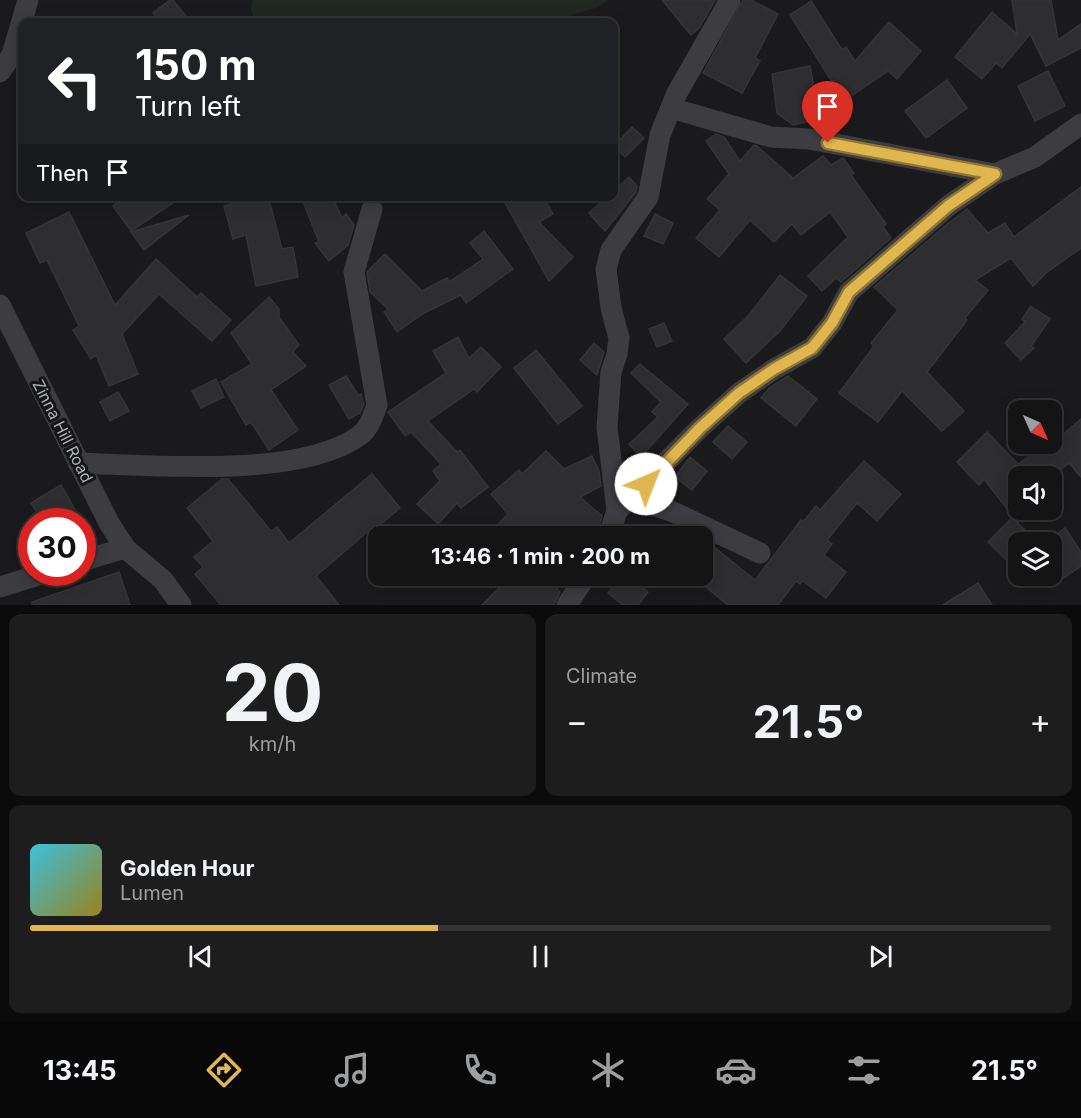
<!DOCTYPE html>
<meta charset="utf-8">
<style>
:root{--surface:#141415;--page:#1d1d1e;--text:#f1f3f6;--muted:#9d9ea0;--line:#333334;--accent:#e0b74f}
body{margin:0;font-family:Inter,sans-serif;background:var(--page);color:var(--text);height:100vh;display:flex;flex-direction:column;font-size:22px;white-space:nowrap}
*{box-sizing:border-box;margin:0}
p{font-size:20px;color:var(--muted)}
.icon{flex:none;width:33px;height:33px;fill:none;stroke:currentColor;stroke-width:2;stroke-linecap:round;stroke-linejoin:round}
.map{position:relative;height:605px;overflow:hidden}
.sheet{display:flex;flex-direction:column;gap:9px;padding:9px;background:#0b0b0c;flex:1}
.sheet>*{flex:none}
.banner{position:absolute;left:18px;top:18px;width:600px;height:183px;border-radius:12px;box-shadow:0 3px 15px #0003,0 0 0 2px var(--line);background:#202124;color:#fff;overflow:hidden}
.needle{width:39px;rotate:135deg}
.tools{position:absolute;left:1008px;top:400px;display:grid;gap:12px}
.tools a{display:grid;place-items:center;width:54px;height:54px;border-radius:12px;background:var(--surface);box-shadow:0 3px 15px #0003,0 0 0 2px var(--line);font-size:30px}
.speed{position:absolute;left:18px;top:508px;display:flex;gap:12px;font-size:30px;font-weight:700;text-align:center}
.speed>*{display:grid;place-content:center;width:78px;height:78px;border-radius:50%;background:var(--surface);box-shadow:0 3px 15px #0003,0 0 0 2px var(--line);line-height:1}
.speed .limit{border:9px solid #d22;background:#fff;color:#111}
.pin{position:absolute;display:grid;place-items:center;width:51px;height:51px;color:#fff;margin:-62px -26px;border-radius:50% 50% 50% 0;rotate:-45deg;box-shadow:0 0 6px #0007}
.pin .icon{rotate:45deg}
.me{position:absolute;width:66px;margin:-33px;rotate:44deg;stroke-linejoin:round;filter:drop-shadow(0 0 4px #0008)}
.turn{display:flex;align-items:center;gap:21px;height:126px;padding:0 18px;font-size:27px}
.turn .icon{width:78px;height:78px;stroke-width:2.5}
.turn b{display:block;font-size:42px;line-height:51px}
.then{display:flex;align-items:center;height:57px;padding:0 18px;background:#0003;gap:12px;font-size:22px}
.big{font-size:45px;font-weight:700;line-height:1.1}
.sheet .tile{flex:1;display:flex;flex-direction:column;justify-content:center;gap:9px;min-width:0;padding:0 21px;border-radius:12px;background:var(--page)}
.sheet .dial{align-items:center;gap:0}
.dial b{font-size:78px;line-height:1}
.song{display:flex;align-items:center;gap:18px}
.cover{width:72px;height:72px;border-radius:9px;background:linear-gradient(135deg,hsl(190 70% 55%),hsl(50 70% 35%))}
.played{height:6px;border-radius:3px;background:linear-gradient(90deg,var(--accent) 40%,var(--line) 40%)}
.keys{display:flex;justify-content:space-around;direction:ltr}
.heat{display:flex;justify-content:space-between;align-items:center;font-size:33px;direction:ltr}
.sheet .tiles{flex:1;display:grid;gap:9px;grid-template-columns:1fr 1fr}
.tile:last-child{grid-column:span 2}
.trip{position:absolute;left:368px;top:526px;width:345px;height:60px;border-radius:12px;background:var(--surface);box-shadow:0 3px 15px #0003,0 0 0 2px var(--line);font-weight:700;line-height:60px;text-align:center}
.dock{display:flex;height:96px;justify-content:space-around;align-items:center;background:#080808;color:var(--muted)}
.dock .icon{width:42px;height:42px}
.dock .on{color:var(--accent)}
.dock b{font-size:27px;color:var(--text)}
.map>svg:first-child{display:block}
.green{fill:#212722}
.building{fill:#2e2d30;stroke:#353538;stroke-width:1.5}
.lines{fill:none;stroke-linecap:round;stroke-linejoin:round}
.minor{stroke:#3c3c41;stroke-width:21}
.route-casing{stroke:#927733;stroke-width:15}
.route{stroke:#e0b74f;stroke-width:10}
.labels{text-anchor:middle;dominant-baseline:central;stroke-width:6;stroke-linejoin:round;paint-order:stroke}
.street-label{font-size:16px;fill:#aeb1ba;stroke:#151517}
</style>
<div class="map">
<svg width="1081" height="605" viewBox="0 0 1081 605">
<rect width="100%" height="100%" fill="#1a1a1c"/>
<polygon class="green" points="252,0 609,0 596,8 550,22 255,22 251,10"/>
<g class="building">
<polygon points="170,0 173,0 191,22 160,22 153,13"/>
<polygon points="662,0 715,0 700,27 691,35"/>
<polygon points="743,0 751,0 778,14 755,58 760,61 742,93 703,73"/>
<polygon points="1012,0 1051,0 1058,40 1081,24 1081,48 1046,66 1030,34 1002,68 996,63 982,79 955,57 992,12 1017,34"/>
<polygon points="811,1 842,50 846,47 855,61 889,22 921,51 897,79 888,71 844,101 790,15"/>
<polygon points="810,66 820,119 793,125 777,113 772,74"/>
<polygon points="1048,71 1065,106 1035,121 1018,86"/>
<polygon points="947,80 967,108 926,138 905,111"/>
<polygon points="632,127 644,138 625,157 614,146"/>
<polygon points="716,134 724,137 740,161 754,145 757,146 793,178 823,156 831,165 843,158 854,173 851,175 886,224 883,227 891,238 841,282 836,278 822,291 808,276 848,237 830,212 801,235 792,224 774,242 750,220 719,257 696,238 720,210 707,199 729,174 706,141"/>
<polygon points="629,177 637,186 636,192 605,231 589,213 608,196 614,196 614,191"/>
<polygon points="1081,187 1081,248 1046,273 1033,286 1011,258 975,280 988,290 965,318 967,320 927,372 964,411 942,431 902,391 878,422 839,393 874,346 871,343 898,310 874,287 946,225 967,209 988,233 1005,223 1014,237"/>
<polygon points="126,196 183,196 131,231 113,206"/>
<polygon points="257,196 268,196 282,249 293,247 298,277 256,286 246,235 233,239 224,206"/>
<polygon points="301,196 332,196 342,218 346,214 354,225 348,245 329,261 315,243 319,242"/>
<polygon points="517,196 543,196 553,214 539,222 573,257 549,281 505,203"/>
<polygon points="69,212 115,305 156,259 197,297 201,293 231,320 212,341 159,294 122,334 138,374 109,386 96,355 91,359 73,330 79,326 47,260 40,263 26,233"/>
<polygon points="655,214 673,223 663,244 644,236"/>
<polygon points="189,215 144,250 131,232"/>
<polygon points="484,231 513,269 466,303 461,295 424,313 397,332 384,312 388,309 370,292 367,272 385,254 422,291 447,278 449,282 483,259 470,243"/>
<polygon points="780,275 807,296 780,331 746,363 724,339 749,315"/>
<polygon points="269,297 279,309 279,317 299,345 293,352 306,366 271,390 298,430 269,450 251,422 246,425 221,382 252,364 231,333"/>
<polygon points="1031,306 1050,319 1031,346 1034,348 1021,360 1005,343 1025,322 1022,319"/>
<polygon points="664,323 672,341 657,347 649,329"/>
<polygon points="458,337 469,358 481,347 501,367 477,392 474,389 428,421 457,452 460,450 488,487 461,508 457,503 438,524 417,504 440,481 433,471 441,464 411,432 405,436 388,412 446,373 433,351"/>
<polygon points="594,343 604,352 597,375 580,360"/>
<polygon points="536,350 582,406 558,424 514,368"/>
<polygon points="640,364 688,404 641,457 629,444 658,417 652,412 661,402 631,373"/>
<polygon points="346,376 358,395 361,394 364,404 360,413 349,419 329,385"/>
<polygon points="788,376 817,399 796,426 761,398 769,388"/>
<polygon points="216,379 224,397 201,408 192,391"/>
<polygon points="118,392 129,411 110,421 100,402"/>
<polygon points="1081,419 1081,477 1069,463 1051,477 1018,477 1018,523 984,479 979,485 957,462 987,432 1018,464 1046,444 1052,444"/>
<polygon points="728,426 747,442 732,459 713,442"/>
<polygon points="546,451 564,469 592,456 599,471 601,486 580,497 602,516 596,537 486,537 508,514 491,494 519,470 522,474"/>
<polygon points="690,457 707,471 692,490 675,477"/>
<polygon points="864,461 901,494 877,521 857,503 827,540 832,544 824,555 846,572 826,598 803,581 800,584 796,581 778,605 728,605 702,584 702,560 713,546 755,580 801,520 803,522 816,506 820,510"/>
<polygon points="372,474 400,508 374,530 372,528 316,576 339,605 221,605 195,574 203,567 194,557 213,541 187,508 222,479 228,479 271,531 277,527 289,543"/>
<polygon points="61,485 82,522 43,522 31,503"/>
<polygon points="1012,518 1039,543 1018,543 1018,571 988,542"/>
<polygon points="1065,528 1081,552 1081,566 1052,586 1052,538"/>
<polygon points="119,572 130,605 32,605 32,602"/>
<polygon points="488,576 562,576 554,585 560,592 554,605 482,605 500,587"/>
<polygon points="622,576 641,576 637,583 648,592 638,605 623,605 608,593"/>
<polygon points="978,583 992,605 943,605"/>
</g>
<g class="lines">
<g class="minor">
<polyline points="0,72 12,55 28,0"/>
<polyline points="671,108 771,137 809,139 995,174"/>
<polyline points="0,305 109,523 125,548 163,580 181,605"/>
<path d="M78 463C152 465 298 479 359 436 369 429 373 416 377 405L354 272 372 209"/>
<polyline points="632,498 671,511 760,553"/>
<polyline points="617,511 607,427 611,372 617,354 619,338 611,308 606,269 611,250 648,197 660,135 677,93 730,0"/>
<polyline points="608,537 617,511 700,428 739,393 774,369 812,348 832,323 849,292 948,206 995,174 1035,157 1081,124"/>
<polyline points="82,561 125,548"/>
<polyline points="0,587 45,573"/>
<polyline points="567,605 586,576"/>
</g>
</g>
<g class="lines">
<g class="route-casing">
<polyline id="route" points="646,484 700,428 739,393 774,369 812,348 832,323 849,292 948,206 995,174 828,143"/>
</g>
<use href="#route" class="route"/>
</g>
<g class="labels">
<g class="street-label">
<text transform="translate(63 431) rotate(63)">Zinna Hill Road</text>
</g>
</g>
</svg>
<div class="tools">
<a><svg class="needle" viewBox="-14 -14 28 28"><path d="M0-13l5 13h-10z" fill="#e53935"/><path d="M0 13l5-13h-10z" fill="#9d9ea0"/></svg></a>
<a><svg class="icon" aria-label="sound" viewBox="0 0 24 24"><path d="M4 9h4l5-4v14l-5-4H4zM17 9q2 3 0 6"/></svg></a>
<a><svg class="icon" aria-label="layers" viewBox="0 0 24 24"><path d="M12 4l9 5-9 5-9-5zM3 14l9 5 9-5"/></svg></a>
</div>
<div class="speed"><div class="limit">30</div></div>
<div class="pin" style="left:828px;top:143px;background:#d93025"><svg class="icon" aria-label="arrive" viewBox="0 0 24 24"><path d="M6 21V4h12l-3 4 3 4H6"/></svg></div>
<svg class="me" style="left:646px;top:484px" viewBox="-20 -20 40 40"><circle r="19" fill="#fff"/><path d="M0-13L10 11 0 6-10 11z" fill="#e0b74f"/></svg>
<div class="trip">13:46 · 1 min · 200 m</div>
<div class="banner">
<div class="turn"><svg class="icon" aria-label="left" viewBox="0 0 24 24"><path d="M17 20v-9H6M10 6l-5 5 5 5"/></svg><div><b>150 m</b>Turn left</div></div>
<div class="then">Then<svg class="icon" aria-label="arrive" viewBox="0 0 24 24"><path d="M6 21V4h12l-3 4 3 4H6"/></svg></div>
</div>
</div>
<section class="sheet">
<div class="tiles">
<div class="tile dial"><b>20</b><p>km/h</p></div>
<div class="tile"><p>Climate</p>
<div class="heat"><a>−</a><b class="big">21.5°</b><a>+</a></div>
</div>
<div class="tile">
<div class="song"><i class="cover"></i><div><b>Golden Hour</b><p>Lumen</p></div></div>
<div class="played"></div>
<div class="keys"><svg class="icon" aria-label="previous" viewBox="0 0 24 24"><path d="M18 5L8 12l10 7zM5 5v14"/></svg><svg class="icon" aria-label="pause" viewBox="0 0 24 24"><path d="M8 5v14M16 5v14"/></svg><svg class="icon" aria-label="next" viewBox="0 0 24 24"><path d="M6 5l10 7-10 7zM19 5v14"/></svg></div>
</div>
</div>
</section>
<nav class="dock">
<b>13:45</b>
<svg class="icon on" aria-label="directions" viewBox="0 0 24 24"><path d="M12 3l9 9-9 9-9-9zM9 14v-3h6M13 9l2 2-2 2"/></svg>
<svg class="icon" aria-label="music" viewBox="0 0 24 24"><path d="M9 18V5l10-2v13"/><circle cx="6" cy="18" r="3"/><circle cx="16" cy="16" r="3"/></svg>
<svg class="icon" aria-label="phone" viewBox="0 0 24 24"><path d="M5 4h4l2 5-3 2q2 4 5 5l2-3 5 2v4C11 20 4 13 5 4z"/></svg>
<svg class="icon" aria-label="climate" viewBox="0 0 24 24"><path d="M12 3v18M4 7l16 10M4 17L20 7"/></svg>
<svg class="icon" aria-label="car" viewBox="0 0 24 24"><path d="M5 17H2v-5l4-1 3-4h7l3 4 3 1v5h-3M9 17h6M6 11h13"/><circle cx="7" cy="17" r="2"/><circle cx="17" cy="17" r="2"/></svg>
<svg class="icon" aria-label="filters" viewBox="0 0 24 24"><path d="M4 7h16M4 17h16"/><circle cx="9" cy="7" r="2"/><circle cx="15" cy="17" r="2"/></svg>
<b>21.5°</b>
</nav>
